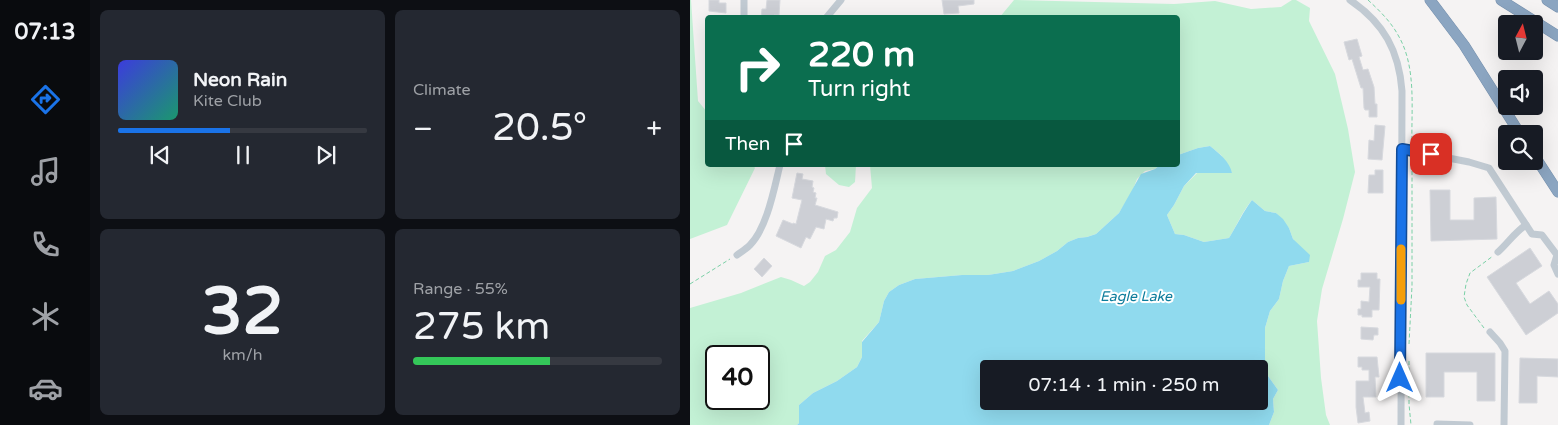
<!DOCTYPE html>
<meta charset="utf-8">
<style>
:root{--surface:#171b24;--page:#242831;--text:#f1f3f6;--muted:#9ea1a6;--line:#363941;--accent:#1a73e8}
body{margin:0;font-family:"Varela Round",sans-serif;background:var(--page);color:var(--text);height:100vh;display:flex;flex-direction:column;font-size:19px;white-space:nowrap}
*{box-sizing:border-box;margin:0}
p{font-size:16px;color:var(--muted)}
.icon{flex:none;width:28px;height:28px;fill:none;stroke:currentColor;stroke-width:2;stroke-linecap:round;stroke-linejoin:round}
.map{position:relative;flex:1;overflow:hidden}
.details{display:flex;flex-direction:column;gap:10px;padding:10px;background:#0d0f14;width:600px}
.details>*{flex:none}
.hud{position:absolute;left:15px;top:15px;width:475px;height:152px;border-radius:5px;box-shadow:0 5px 20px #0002;background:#0b6e4f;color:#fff;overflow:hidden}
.needle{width:32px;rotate:7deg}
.fabs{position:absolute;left:808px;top:15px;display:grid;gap:10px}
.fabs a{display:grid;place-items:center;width:45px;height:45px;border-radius:5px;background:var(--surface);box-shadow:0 5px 20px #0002;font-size:25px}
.speed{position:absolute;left:15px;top:345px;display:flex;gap:10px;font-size:25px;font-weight:700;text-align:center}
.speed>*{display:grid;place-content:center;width:65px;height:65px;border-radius:50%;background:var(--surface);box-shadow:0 5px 20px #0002;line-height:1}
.speed .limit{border:2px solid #111;border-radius:8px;background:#fff;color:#111}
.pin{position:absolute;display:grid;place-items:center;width:42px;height:42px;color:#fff;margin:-21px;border-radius:10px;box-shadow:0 2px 8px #0006}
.me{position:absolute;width:55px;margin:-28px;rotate:0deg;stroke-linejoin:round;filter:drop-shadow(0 0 4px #0008)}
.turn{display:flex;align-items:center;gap:18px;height:105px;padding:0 20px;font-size:22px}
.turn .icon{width:65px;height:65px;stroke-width:2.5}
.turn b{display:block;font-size:35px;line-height:42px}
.then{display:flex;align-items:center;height:48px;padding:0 20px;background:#0003;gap:10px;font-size:19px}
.big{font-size:38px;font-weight:600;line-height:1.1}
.details .tile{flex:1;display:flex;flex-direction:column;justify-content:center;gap:8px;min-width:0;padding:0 18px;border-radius:8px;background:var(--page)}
.details .dial{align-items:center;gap:0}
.dial b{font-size:65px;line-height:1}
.song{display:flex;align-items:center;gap:15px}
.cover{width:60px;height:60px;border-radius:8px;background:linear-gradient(135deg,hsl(240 70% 55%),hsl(160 70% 35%))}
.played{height:5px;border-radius:2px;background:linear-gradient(90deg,var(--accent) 45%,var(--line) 45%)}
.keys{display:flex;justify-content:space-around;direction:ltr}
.heat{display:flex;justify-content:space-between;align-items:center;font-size:28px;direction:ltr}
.charge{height:8px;border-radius:4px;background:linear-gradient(90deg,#34c759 55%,var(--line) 0)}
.details .tiles{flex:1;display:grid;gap:10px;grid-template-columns:repeat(2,1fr)}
.trip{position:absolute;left:290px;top:360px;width:288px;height:50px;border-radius:5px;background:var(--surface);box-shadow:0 5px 20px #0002;font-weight:600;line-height:50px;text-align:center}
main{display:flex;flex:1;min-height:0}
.tabs{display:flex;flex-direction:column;width:90px;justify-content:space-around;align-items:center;background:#090b0e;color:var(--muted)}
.tabs .icon{width:35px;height:35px}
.tabs .current{color:var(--accent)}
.tabs b{font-size:22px;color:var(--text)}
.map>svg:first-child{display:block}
.green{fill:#c3f1d5;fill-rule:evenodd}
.water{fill:#90daee;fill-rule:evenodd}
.building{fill:#cdcfd5;stroke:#d7d9de}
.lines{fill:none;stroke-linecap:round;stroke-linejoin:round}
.highway-casing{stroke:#7690ad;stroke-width:11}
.path{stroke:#7ad0a6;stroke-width:1;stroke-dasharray:4 2.5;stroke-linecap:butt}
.minor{stroke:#c1cad2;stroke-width:7}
.highway{stroke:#8ba5c1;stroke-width:10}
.route-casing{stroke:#114b97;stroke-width:12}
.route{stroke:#1a73e8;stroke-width:9}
.slow{stroke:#f59e0b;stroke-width:9}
.labels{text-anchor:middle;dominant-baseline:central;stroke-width:4;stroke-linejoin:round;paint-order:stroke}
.water-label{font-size:14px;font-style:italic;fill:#0c7c9b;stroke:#fff}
</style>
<main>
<nav class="tabs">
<b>07:13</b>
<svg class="icon current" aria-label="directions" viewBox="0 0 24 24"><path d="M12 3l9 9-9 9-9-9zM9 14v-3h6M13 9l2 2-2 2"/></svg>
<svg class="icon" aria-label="music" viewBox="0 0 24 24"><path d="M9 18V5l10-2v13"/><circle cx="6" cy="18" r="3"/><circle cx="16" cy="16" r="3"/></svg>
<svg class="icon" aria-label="phone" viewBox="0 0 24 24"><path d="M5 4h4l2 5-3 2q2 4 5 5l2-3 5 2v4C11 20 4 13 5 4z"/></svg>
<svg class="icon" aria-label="climate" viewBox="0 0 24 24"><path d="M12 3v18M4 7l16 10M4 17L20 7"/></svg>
<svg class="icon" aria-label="car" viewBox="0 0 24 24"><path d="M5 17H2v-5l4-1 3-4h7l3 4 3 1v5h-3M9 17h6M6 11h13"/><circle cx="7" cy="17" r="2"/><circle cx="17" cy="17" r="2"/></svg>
</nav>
<section class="details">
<div class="tiles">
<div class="tile">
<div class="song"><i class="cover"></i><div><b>Neon Rain</b><p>Kite Club</p></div></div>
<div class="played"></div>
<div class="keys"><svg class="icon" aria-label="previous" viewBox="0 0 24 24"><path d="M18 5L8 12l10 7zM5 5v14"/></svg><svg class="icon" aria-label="pause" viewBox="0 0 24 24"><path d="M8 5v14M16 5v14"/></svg><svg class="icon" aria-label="next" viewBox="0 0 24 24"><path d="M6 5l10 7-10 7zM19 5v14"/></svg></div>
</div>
<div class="tile"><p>Climate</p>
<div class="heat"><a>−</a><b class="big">20.5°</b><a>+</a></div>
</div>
<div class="tile dial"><b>32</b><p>km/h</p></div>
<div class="tile"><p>Range · 55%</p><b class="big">275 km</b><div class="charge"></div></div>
</div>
</section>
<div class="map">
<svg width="868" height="425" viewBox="0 0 868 425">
<rect width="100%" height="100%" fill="#f5f3f3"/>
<g class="green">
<polygon points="0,0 1,0 8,101 17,112 18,165 63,165 65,168 37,225 0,239"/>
<path d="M324 0 484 4 525 1 561 9 591 7 602 0H606L620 8 619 21 645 74 658 129 665 172 653 219 632 289 627 321 631 378 636 415 640 425H579L584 412 583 399 588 390 578 376 575 362V328L580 311 589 299 593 281 599 266 619 262 603 239 599 228 586 213 575 211 562 200C552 212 547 225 539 238L514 242 494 235 485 234 477 215 484 205 494 186 507 173H542L531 155 520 146 508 148 488 155V18H309Z"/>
<polygon points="135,165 166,165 165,182 159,187 149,185 136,174"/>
<path d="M180 165H470L465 169 455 171 447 179 442 192 429 213 406 234 397 237 388 238 378 242 367 251 349 261 323 271 298 275H272L225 279 209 285 199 292 194 301 189 322 172 341V357L167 367 147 381 123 393 109 405V423L107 425H0V308L51 293 91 277 101 280 114 286 120 282 128 272 135 256 146 250 160 232 167 208 182 188ZM26 356H69V399H26Z"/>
</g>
<path class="water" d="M520 146C529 153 540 162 542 173H506L494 186 484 205 477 215 485 234 494 235 514 242 539 238C547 225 553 212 562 200L575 211 586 213 593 219 599 228 603 239 620 255 619 262 599 266 593 281 589 299 580 311 575 328V362L578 376 588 390 583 399 584 412 579 425H107L109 423V405L123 393 147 381 167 367 172 357V342L189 322 194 301 199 292 209 285 225 279 272 275H298L323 271 349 261 367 251 378 242 388 238 397 237 406 234 429 213 451 174 465 169 470 165H488V155L508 148ZM299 369H569V401H299Z"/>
<g class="building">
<polygon points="19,0 29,0 29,3 36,3 36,13 19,11"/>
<polygon points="77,0 90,0 89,15 84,15 84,18 71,18 72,9 76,9"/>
<polygon points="252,0 284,0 284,4 268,6 269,13 254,14"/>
<polygon points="667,39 672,56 669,57 673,70 678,69 684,87 685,104 687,104 687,117 679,117 679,110 675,110 674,108 673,88 671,88 662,59 659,60 654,42"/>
<polygon points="685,125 695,126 692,160 678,159 679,140 684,141"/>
<polygon points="685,170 693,170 693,193 678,193 679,175 685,175"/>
<polygon points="107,173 113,174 112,179 123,181 122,187 124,188 123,192 126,193 125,198 127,198 125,205 148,212 147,218 144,218 143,221 136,219 134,229 126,227 120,239 116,237 111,248 86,236 93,220 103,224 103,223 106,224 112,200 102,198"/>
<polygon points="740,190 760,190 760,220 784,220 784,198 806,197 807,239 741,241"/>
<polygon points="840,248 852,266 826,283 840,304 859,291 868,304 868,313 836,335 797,277"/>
<polygon points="74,258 82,266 72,277 64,269"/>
<polygon points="671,273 687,273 687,279 690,279 689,310 682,310 682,317 672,317 672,315 668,315 668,309 671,309 671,301 679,302 680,287 668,287 668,280 671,280"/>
<polygon points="671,327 688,328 688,335 684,335 683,340 671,339"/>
<polygon points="736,353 805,353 805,401 787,401 787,372 754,372 754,397 736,397"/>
<polygon points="668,357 687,357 689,377 685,377 686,397 673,397 675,413 679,412 680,421 668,423 666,407 666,381 679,381 679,370 672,370 672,367 668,367"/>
<polygon points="830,358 868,359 868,377 847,376 847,403 829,403"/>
</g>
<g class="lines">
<g class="highway-casing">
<g id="highway">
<polyline points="740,0 774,45 830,134"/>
<polyline points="811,0 868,36"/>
<polyline points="857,0 868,7"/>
<polyline points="844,155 868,192"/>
</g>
</g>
<g class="path">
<path d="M678 0C689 10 701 22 708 35 727 67 721 109 722 145"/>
<polyline points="0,284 40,259"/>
<polyline points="794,328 777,305 774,297 776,284 780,273 803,256"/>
<polyline points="719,344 722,286 722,159"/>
<polyline points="719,361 719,404 721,425"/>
</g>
<g class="minor">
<polyline points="54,0 54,18"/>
<path d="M660 0C694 23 709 51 712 91L711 425"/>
<polyline points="136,18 151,0"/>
<polyline points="712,149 779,162 799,168 842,234 852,235 867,255 864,265 868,274"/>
<path d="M808 252C818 243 825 232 836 225"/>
<path d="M47 255C51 252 56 249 60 245 77 228 84 189 90 165"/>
<polyline points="800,332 810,343 815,351 814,425"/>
<polyline points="747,424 780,425"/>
</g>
<use href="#highway" class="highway"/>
</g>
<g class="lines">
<g class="route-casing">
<polyline id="route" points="710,378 712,149 741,154"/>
</g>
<use href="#route" class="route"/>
<polyline class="slow" points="711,300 711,249"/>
</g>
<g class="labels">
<g class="water-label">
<text x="446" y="296">Eagle Lake</text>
</g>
</g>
</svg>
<div class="fabs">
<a><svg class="needle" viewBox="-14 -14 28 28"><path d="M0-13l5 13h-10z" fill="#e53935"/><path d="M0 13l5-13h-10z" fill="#9ea1a6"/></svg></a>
<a><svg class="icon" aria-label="sound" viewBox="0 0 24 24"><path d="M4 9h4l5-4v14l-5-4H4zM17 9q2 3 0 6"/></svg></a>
<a><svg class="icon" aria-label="search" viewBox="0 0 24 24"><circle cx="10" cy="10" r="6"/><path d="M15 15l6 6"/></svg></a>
</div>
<div class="speed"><div class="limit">40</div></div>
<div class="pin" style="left:741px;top:154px;background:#d93025"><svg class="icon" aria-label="arrive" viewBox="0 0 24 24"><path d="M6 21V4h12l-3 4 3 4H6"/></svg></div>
<svg class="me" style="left:710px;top:378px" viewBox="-20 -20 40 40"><path d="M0-17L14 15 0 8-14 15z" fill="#1a73e8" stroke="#fff" stroke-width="4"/></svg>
<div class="trip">07:14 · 1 min · 250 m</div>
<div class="hud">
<div class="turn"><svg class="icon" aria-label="right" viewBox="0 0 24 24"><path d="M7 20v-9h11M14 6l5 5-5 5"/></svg><div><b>220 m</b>Turn right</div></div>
<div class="then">Then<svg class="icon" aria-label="arrive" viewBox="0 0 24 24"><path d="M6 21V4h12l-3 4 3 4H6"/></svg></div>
</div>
</div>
</main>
